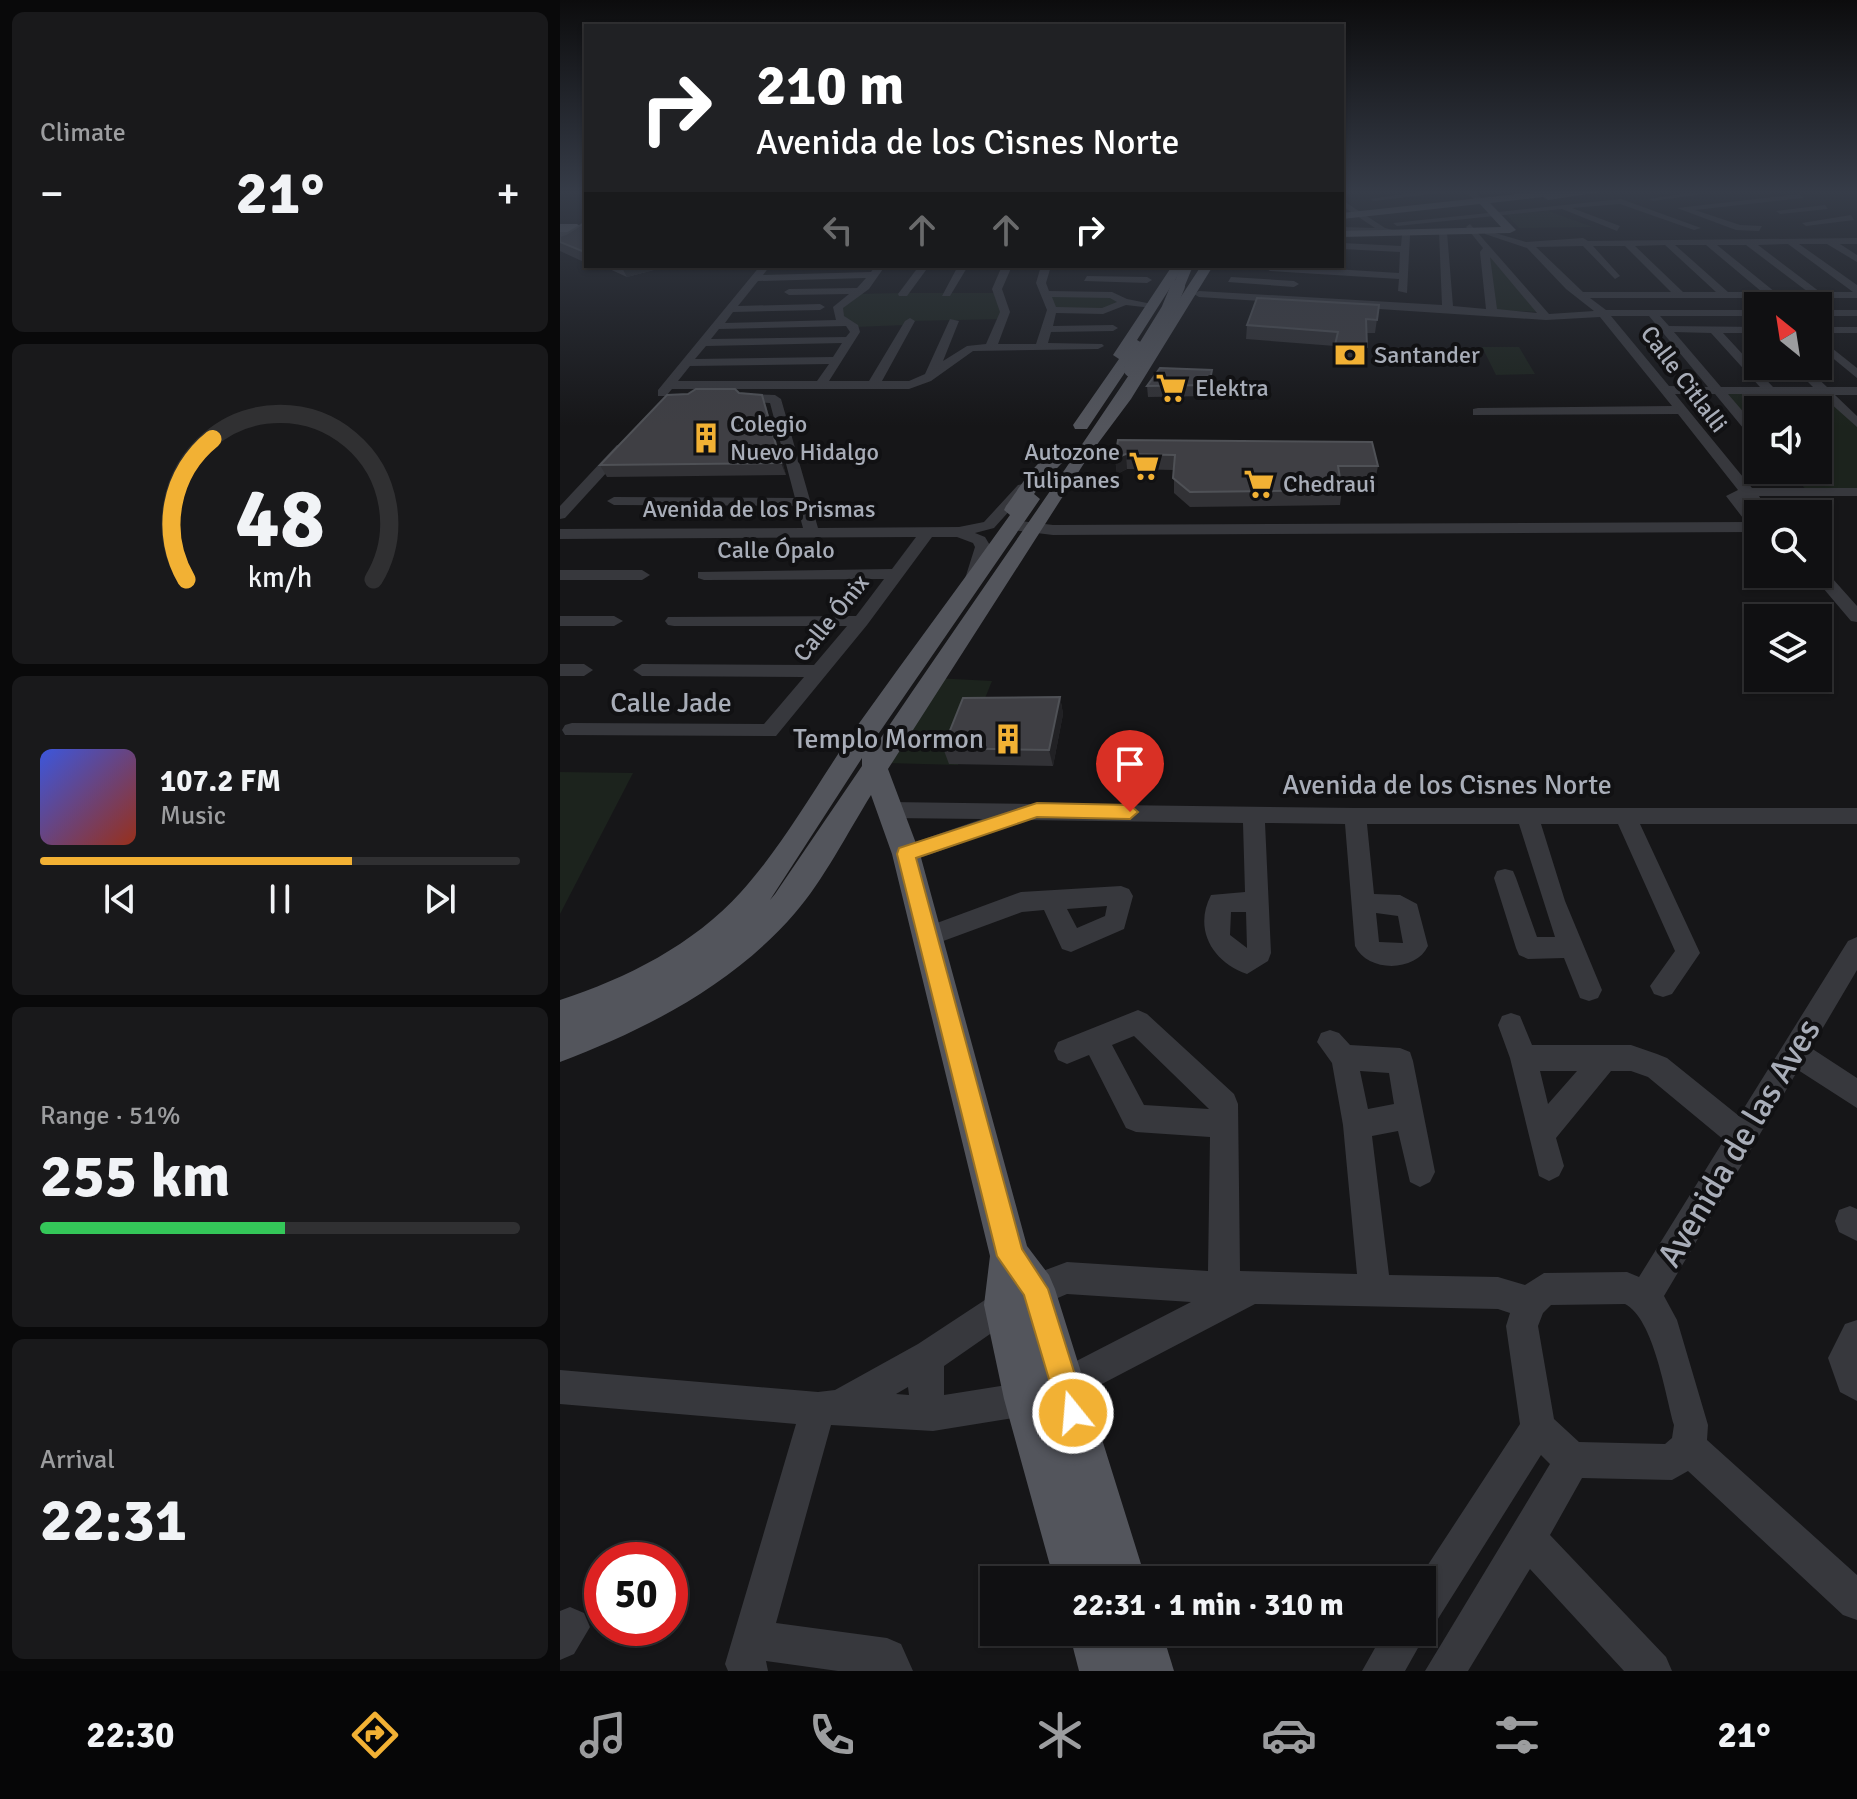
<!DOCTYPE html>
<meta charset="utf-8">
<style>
:root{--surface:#101012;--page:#19191b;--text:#f1f3f6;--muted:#9c9d9f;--line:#303032;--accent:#f2b134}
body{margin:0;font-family:Signika,sans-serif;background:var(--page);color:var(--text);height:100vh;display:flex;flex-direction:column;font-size:30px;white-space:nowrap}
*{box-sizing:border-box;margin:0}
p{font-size:26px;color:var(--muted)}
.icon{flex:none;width:44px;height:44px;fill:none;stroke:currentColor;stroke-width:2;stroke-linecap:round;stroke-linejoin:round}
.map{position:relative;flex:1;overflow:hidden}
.panel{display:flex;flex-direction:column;gap:12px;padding:12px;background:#09090a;width:560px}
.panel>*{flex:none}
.guide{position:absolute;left:24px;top:24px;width:760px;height:244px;border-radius:0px;box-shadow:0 2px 6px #0004,0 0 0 2px var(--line);background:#202124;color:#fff;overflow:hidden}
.needle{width:52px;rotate:330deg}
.fabs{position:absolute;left:1184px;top:292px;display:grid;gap:16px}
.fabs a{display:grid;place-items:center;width:88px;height:88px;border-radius:0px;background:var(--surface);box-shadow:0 2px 6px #0004,0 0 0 2px var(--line);font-size:40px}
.speed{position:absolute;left:24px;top:1542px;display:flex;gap:16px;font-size:40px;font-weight:700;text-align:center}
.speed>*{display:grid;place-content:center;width:104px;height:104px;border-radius:50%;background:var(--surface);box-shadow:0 2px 6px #0004,0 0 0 2px var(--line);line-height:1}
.speed .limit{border:12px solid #d22;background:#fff;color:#111}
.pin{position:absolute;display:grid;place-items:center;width:68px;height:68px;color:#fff;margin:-82px -34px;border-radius:50% 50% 50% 0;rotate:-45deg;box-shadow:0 0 8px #0007}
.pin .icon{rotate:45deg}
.me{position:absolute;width:88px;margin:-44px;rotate:343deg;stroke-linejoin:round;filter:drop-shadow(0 0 6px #0008)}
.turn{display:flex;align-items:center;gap:28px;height:168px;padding:0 40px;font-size:36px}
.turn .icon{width:104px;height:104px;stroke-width:2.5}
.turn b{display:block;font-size:56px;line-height:68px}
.lanes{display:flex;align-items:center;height:76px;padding:0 40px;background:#0003;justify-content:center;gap:40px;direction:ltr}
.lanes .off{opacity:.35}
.big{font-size:60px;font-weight:800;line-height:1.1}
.panel .widget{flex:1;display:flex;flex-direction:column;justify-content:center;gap:12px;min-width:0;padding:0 28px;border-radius:12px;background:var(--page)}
.panel .dial{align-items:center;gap:0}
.dial svg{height:208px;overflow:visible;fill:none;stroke:var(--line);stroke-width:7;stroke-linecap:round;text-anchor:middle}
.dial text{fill:var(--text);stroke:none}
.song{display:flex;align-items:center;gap:24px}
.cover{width:96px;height:96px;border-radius:12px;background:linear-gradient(135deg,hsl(230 70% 55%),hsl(10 70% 35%))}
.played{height:8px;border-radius:4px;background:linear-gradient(90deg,var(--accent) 65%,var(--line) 65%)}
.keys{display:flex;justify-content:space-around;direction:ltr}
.heat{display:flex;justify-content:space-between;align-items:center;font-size:44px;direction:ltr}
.charge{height:12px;border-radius:6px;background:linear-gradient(90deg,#34c759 51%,var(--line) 0)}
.trip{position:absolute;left:420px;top:1566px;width:456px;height:80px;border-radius:0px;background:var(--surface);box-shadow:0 2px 6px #0004,0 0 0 2px var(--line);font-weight:800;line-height:80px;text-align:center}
.tab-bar{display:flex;height:128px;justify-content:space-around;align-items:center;background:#060607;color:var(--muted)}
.tab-bar .icon{width:56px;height:56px}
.tab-bar .selected{color:var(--accent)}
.tab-bar b{font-size:36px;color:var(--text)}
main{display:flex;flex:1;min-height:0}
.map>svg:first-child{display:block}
.green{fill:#1c231d}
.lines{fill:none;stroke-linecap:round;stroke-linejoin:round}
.minor{fill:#37383d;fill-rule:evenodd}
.major{fill:#53555c;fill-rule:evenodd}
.highway{fill:#63666e;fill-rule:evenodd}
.major-bridge-far1{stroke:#53555c;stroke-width:11}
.major-bridge{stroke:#53555c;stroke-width:14}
.wall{fill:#323236}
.shaded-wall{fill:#212124}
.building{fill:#3f3f44;stroke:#4f5156;stroke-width:2}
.route{fill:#f2b134;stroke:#9d7322;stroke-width:2}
.labels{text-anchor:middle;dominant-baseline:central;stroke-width:8;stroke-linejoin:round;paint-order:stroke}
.far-poi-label{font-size:24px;fill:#a8adb8;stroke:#111113;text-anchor:start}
.far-street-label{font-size:24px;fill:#a8adb8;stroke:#111113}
.street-label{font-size:28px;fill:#a8adb8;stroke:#111113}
.poi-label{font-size:28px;fill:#a8adb8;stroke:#111113;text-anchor:end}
.near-street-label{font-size:34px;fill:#a8adb8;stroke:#111113}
</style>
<main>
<section class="panel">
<div class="widget"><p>Climate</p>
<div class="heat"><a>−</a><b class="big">21°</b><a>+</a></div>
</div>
<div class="widget dial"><svg viewBox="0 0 100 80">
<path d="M14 69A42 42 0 1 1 86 69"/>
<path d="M14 69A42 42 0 0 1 24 15" stroke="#f2b134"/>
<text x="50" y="56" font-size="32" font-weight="700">48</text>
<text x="50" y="72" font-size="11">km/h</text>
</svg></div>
<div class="widget">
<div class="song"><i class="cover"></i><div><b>107.2 FM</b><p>Music</p></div></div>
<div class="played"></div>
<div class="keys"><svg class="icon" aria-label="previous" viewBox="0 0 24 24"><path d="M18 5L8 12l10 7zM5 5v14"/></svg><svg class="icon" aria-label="pause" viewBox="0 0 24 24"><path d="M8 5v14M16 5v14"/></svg><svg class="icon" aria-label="next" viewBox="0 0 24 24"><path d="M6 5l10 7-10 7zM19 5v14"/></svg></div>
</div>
<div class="widget"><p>Range · 51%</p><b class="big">255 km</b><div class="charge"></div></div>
<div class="widget"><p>Arrival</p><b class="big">22:31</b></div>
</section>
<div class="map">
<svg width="1297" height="1671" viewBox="0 0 1297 1671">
<rect width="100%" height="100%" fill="#161618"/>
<g class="green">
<polygon points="988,211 1033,227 959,228 946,214"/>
<polygon points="928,252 979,312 935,310"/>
<polygon points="343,293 436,293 443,319 349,321 346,325 295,327 287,323 279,306 295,294"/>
<polygon points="487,294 560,297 553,309 492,310"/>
<polygon points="922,347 959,347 975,374 936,375"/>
<polygon points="1161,392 1263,392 1297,426 1297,490 1246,490 1230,470 1258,470 1258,410 1198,410 1198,434"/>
<polygon points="375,678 432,681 398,765 327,763"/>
<polygon points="0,772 73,773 0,914"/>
</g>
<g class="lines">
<g class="minor">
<polygon points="858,192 888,192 814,201 810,199"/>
<polygon points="906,192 915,192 923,200 916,202"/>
<polygon points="1134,192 1143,194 1093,201 1089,199"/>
<polygon points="1240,194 1243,198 1135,210 1180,225 1202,226 1199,231 1176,230 1117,208"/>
<polygon points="1061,199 1141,228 1134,230 1060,204 1012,208 1060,226 1057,231 1002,209 837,226 833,223"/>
<polygon points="782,200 825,228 837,231 833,234 782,233 782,227 815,228 782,206"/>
<polygon points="1265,205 1268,209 1220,214 1216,211"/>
<polygon points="1291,215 1294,220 1246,226 1242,223"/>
<path d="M910 224 989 314 1034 311 1006 289 967 248 925 234V230L966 242 1023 238 1028 241 1297 238V244H1280L1297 255V262L1267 244H1239L1297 285V298H1030L1046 310H1198V316H1100L1109 326 1198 327V333H1163L1213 387H1253L1232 366H1245L1267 387H1297V395H1275L1297 416V427L1260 394H1168L1198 429V441L1193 440 1155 394H1115L1192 488H1297V496H1199L1202 501 1195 505 1182 498 1198 518 1197 532 493 535 453 530 445 525 453 520 493 525 1186 522 1166 496 1178 490 1118 414 913 415V409L918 408 1112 406 1040 317 986 320 639 297 634 294 639 291 882 305 879 232 883 229 887 232 893 306 926 309 920 252 923 248 906 227ZM1228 244 1293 292H1260L1198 245ZM1105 245 1156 292H1123L1075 246ZM1115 245H1146L1202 292H1168ZM1157 245H1186L1248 292H1215ZM1023 246 1055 279 1060 276 1033 246H1065L1111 292H1023L976 247ZM930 257 977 313 937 309ZM1051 316H1089L1148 387 1109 386ZM1114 332 1151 333 1200 387H1161Z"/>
<polygon points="846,232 850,235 847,293 838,291 839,279 710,271 705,268 725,266 839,273 840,252 782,249 782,243 841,246 842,235"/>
<path d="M200 266H210L203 275 311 272 315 266H325L309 289 283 308 284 316 298 325 300 332 269 381H309L345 321 350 318 355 321 322 381H349L365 374 390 319 399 321 383 361 407 346 426 344 440 312 432 289 442 266H452L442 289 450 312 438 344H476L487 310 476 283 481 266H491L486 283 489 291 552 292 567 299 597 305 592 308 566 305 543 314 496 313 493 326 553 325 558 328 553 331 491 332 488 343 542 344 544 346 538 349 413 351 371 381 349 389H112L106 396H98V390ZM306 278 297 288 229 289 224 292 229 295 289 294 273 307 276 320 165 323 173 312 260 310 265 307 260 304 178 306 198 281ZM492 297 550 298 557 302 542 308 496 307ZM286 326 290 332 286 337 151 339 159 329ZM282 343 273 357 135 359 146 346ZM269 364 257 381H118L130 366Z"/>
<polygon points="359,266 369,266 347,296 339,296 338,294"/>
<polygon points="398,266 408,266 390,296 382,296"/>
<polygon points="527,276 587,277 592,280 587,283 524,281"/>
<polygon points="671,277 734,281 739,284 734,287 668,282"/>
<rect x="1258" y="310" width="39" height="6"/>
<rect x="1258" y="327" width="39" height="6"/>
<polygon points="1258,337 1297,368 1297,378 1258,346"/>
<polygon points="188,394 215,395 221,399 258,528 399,527 424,522 458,485 463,484 470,488 434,528 415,533 425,537 431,547 417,589 405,589 403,585 415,547 413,543 397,537 372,537 307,625 216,736 5,735 2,730 5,725 12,723 204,724 244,677 82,676 73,670 82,664 254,665 287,626 114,626 108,625 105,621 108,617 296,616 324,579 144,580 138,578 138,572 332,569 356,537 0,539 0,529 243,528 237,506 54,505 47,501 54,497 235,498 210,403 184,401 182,398"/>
<polygon points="57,445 69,448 5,518 0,519 0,506"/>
<polygon points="1258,567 1264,569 1297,606 1297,622 1291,621 1252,575 1258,574"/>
<polygon points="0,570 82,570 90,575 82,580 0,580"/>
<polygon points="0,616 54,616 63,621 54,626 0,626"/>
<polygon points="0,664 24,664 33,670 24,676 0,676"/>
<path d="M330 802 795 808H1297V824H1080L1140 953 1112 994 1103 997 1094 994 1090 986 1115 951 1058 824H981L1005 901 1042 990 1038 998 1029 1001 1020 998 1004 958 968 959 959 955 956 948 934 878 937 871 945 869 953 871 956 878 977 937H995L959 824H807L814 894 840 895 857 904 868 946C856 972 808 973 795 946L785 824 705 823 711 953 708 961 687 974C653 962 633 930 651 895L685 892 683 823 466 820 346 863 338 860 335 854 338 848 422 819 330 818 322 816 319 810 322 804ZM671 912H686L687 948 670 935ZM816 913 838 916 843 943 819 942Z"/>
<path d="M561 886 569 889 573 896 564 929 511 952 502 949 484 910 462 912 367 947 358 944 355 937 358 930 461 892ZM547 906 545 916 517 928 507 909Z"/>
<path d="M1297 937V970L1251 1048 1297 1078V1108L1238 1070 1104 1296 1117 1320 1148 1425 1147 1440 1297 1575V1620L1283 1615 1128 1471 1112 1480 1022 1478 990 1535 1106 1657 1112 1671H1064L970 1569 908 1671H865L990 1464 981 1455 876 1622 864 1626 867 1632 845 1671H802L824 1632H862V1580H858L960 1424 946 1326 950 1313 938 1309 695 1304 517 1397 466 1416 373 1431 271 1425 216 1623 327 1638 341 1644 353 1671H278L206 1661 208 1671H168L165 1664 236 1424 0 1404V1370L258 1392 275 1390 358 1344 434 1294 464 1278 507 1262 648 1271 650 1137 576 1132 566 1128 529 1055 507 1064 498 1060 494 1051 498 1042 578 1010 587 1014 674 1094 678 1104 680 1271 797 1274 783 1125 772 1063 757 1042 761 1033 770 1030 779 1033 790 1045 840 1048 850 1052 853 1061 875 1172 870 1182 860 1187 850 1182 838 1131 812 1136 829 1275 938 1277 965 1285 984 1273 1067 1272 1079 1277 1164 1140 1088 1077 1071 1071H1051L996 1138 1004 1166 999 1176 989 1181 979 1176 950 1058 938 1025 942 1016 951 1013 960 1016 972 1045H1071L1097 1054 1107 1058 1179 1116 1288 941ZM574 1036 649 1109 584 1105 552 1045ZM800 1071 829 1073 834 1104 808 1109ZM980 1071H1017L988 1104ZM507 1294 631 1302 497 1371 466 1382 384 1395V1366L456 1316ZM1065 1304C1094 1319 1105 1394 1114 1425L1112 1438 1105 1444 1019 1442 994 1419 978 1326 983 1313 991 1305ZM348 1387 349 1395 336 1394Z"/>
<polygon points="1290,1206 1297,1209 1297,1241 1279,1232 1275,1221 1279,1210"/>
<polygon points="1297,1320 1297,1401 1280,1392 1268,1358 1285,1324"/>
<polygon points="10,1607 24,1613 30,1627 14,1654 0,1660 0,1611"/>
</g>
<g class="major">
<polygon points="975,192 1041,192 988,200 983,197 930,203 956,230 950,233 782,237 782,231 941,227 920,204 782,219 782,213"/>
<rect x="0" y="230" width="26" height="6"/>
<polygon points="612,266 624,266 577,340 584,344 527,429 515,429 513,425 559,359 553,355"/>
<path d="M641 266H653L571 399 530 454 328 769 360 854 467 1246 489 1275 495 1289 586 1580H494L444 1399 424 1305 430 1256 332 854 311 795C288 832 263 881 235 913 173 985 87 1029 0 1062V1000C67 978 133 945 181 892 227 841 260 778 300 722 349 653 401 584 450 515L444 510 446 506C459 489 485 444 508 449L511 453C499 467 485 479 474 494L480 499 310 746 316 745C424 585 536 428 641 266ZM302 758V766L215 894 210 900Z"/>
<polygon points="509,1632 602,1632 614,1671 519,1671"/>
</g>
<polygon class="highway" points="0,224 17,224 23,228 17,232 0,232"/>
<polyline class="major-bridge-far1" points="618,288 627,266"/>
<polyline class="major-bridge" points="571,370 608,310 618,286"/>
</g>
<g class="wall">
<polygon points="26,222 26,263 0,251 0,236 6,234"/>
<polygon points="43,266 109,266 67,277"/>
<polygon points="819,305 815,333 806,333 807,347 805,361 774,359 775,346 686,339 687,325"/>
<polygon points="652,370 652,380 649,396 588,397 587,386"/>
<polygon points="179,393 202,395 206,406 226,475 47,477 40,465"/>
<polygon points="558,440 818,466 815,481 780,482 782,490 780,505 630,507 614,493 614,470 567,469 557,474 555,458"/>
<polygon points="500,697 503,714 493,766 389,764 383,748"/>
</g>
<g class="shaded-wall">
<polygon points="61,266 109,266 67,277"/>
<polygon points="652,370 652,380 649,396 649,385"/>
<polygon points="202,395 206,406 226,475 221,463"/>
<polygon points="566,454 567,469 557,474 555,458"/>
<polygon points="500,697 503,714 493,766 489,750"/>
</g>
<g class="building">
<polygon points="26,222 26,250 22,251 0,242 0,236 6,234"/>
<polygon points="697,298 819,305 817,320 806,319 807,347 775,345 778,332 687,325"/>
<polygon points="600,368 652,370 649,385 587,386"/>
<polygon points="136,389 175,389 179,393 202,395 221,463 40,465 107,395 128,394"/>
<polygon points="558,440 812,442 818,466 778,466 782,490 630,492 613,478 615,455 566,454 555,458"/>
<polygon points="500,697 489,750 383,748 403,698"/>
</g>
<linearGradient id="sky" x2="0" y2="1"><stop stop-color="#0c0c0d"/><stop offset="0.45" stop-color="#363c48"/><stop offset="1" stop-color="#363c48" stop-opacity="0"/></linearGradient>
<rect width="1297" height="426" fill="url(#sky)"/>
<polygon class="route" points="477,803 570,805 578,812 570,819 477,817 356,858 462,1249 488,1289 527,1413 523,1423 513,1427 503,1423 499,1413 464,1295 437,1256 337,854 339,848"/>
<defs>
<g id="bank-bare" transform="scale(2.4)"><path d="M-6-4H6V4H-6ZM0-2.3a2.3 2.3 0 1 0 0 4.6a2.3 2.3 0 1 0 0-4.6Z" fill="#f2b134" stroke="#111113" stroke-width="2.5" paint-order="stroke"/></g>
<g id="supermarket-bare" transform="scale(2.4)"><path d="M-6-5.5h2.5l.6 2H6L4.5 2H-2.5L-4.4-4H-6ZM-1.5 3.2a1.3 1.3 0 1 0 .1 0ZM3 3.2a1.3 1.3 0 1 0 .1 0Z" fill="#f2b134" stroke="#111113" stroke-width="2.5" paint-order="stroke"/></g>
<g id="building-bare" transform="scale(2.4)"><path d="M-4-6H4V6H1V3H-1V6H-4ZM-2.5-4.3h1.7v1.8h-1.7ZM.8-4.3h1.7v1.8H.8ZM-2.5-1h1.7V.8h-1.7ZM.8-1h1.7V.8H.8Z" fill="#f2b134" stroke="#111113" stroke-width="2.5" paint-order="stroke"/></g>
</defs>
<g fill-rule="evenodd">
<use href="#bank-bare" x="790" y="355"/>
<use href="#supermarket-bare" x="611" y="388"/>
<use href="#building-bare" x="146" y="438"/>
<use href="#supermarket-bare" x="584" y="466"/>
<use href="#supermarket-bare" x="699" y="484"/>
<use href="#building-bare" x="448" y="739"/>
</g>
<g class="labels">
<g class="far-poi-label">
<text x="814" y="355">Santander</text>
<text x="635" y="388">Elektra</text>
<text x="170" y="424">Colegio<tspan x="170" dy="28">Nuevo Hidalgo</tspan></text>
<text x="560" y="452" text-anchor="end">Autozone<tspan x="560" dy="28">Tulipanes</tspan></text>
<text x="723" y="484">Chedraui</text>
</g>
<g class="far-street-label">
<text transform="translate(1124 379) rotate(53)">Calle Citlalli</text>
<text x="199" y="509">Avenida de los Prismas</text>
<text x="216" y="550">Calle Ópalo</text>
<text transform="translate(271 618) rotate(-51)">Calle Ónix</text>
</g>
<g class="street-label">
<text x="111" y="703">Calle Jade</text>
<text x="887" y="785">Avenida de los Cisnes Norte</text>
</g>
<g class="poi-label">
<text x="424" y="739">Templo Mormon</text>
</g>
<g class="near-street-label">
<text transform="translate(1179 1143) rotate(-59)">Avenida de las Aves</text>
</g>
</g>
</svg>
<div class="fabs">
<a><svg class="needle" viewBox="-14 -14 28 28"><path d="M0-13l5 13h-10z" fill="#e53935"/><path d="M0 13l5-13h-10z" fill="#9c9d9f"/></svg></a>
<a><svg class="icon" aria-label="sound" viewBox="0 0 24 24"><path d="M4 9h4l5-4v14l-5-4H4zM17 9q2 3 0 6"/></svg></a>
<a><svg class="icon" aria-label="search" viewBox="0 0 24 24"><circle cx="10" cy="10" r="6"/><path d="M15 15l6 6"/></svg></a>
<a><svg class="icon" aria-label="layers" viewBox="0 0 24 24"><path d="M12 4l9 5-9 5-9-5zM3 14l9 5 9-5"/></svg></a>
</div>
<div class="speed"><div class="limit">50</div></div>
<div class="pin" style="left:570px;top:812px;background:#d93025"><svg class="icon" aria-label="arrive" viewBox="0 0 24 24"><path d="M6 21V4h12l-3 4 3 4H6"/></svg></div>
<svg class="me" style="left:513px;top:1413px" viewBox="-20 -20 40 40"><circle r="17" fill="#f2b134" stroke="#fff" stroke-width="3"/><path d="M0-11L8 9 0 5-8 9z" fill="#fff"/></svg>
<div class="trip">22:31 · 1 min · 310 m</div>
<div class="guide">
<div class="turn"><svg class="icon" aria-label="right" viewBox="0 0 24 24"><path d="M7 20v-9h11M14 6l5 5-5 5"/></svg><div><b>210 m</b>Avenida de los Cisnes Norte</div></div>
<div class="lanes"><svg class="icon off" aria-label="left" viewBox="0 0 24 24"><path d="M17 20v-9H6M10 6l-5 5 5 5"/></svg><svg class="icon off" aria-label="ahead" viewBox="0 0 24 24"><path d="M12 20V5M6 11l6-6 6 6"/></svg><svg class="icon off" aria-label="ahead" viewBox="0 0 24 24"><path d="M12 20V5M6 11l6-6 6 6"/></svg><svg class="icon" aria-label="right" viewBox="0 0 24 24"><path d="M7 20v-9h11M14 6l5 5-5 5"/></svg></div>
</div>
</div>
</main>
<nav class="tab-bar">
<b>22:30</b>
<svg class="icon selected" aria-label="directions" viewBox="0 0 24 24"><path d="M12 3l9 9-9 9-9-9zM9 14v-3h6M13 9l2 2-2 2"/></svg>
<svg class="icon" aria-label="music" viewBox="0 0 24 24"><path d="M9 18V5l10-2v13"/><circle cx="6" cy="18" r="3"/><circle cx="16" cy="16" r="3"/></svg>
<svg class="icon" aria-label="phone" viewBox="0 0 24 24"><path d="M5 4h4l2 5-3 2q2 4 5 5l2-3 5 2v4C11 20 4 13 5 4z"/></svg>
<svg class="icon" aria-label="climate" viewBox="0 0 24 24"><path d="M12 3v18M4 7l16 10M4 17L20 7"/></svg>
<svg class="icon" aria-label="car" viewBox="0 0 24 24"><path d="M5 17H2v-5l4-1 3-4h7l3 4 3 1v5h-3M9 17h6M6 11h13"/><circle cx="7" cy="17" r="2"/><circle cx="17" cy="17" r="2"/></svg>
<svg class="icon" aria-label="filters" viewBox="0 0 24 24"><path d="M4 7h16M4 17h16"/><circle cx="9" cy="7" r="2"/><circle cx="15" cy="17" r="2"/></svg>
<b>21°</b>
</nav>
